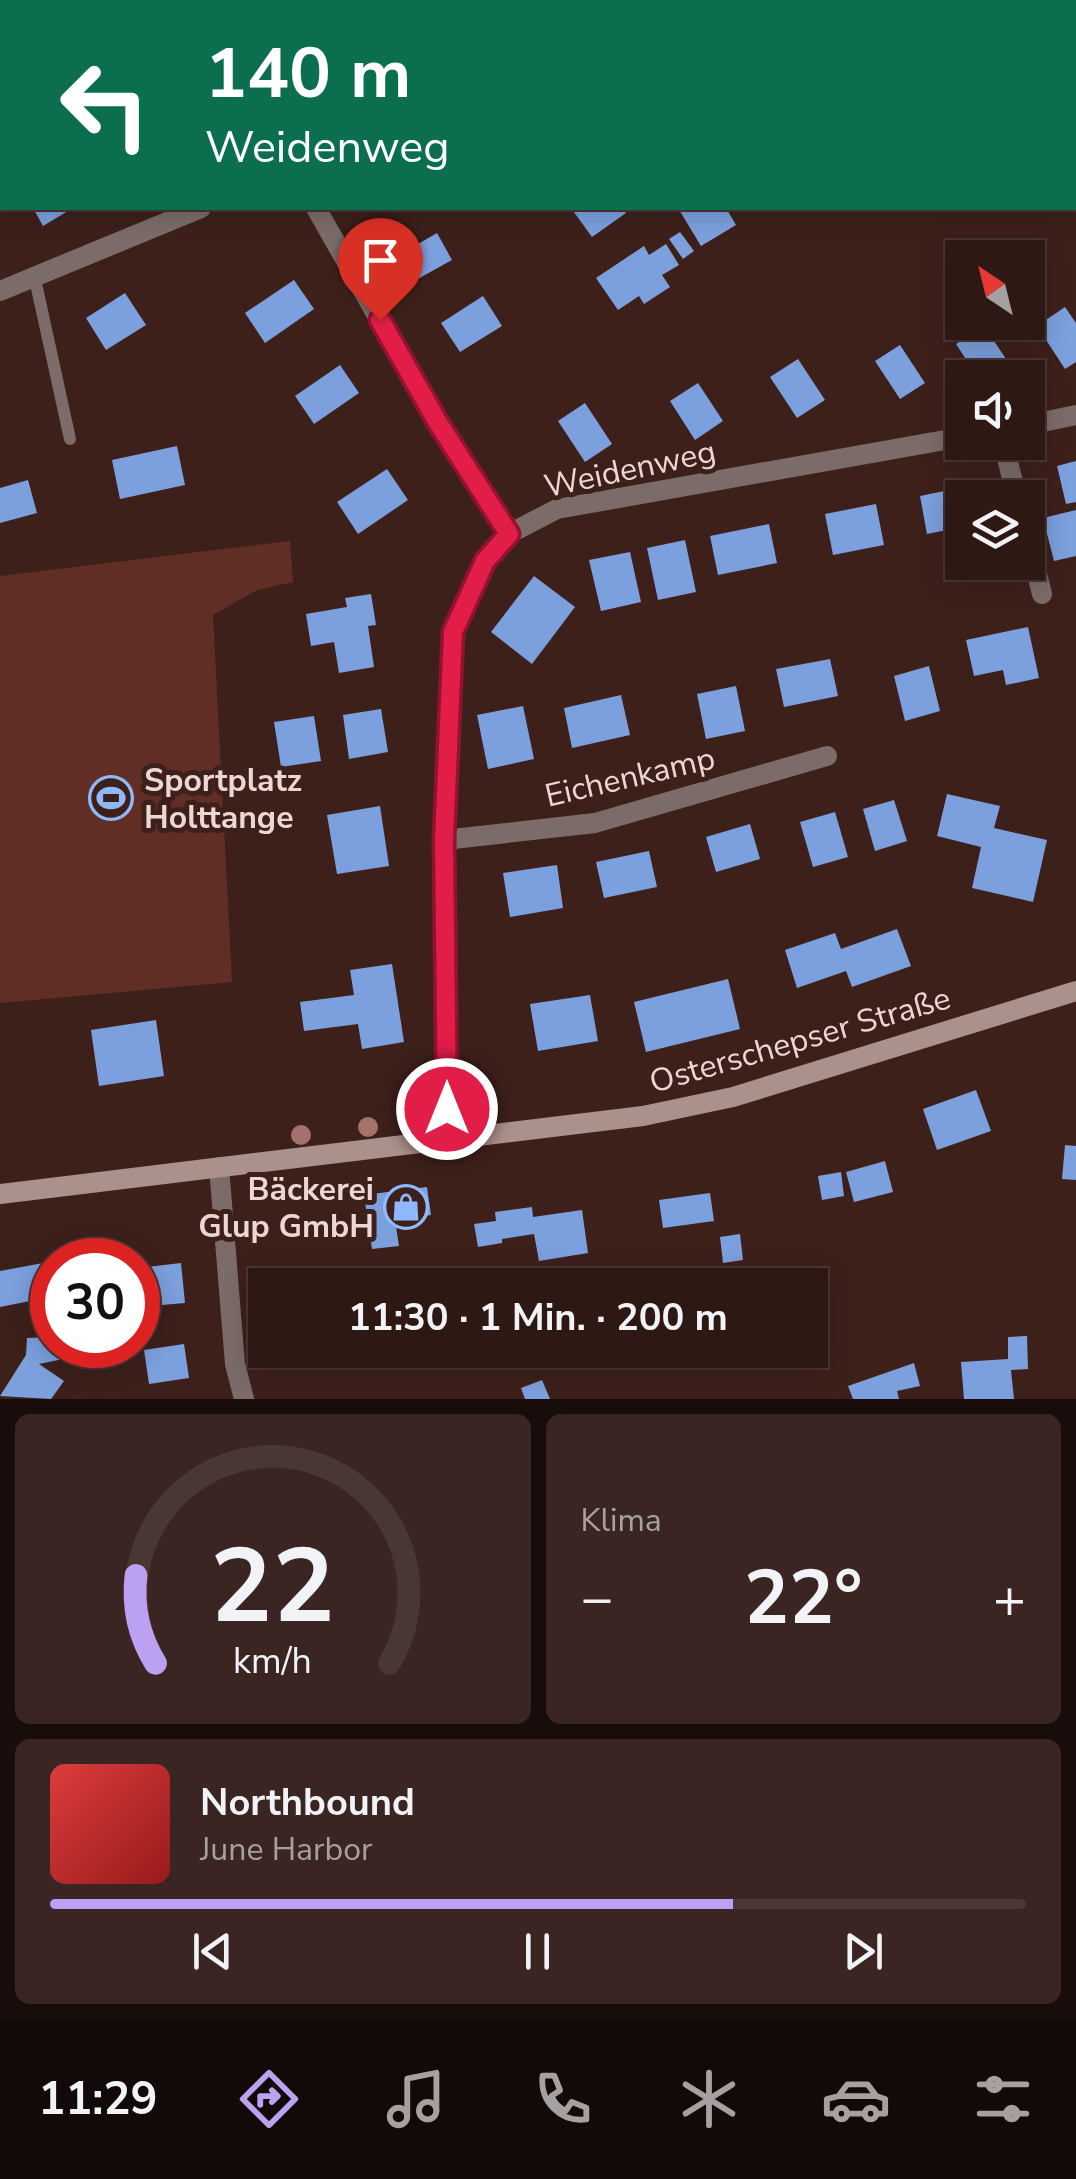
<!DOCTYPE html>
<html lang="de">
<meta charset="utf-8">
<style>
:root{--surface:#2e1814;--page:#3a2522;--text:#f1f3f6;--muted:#a7a0a0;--line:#493734;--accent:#bca0f2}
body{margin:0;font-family:"Nunito Sans",sans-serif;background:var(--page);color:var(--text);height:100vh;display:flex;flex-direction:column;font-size:38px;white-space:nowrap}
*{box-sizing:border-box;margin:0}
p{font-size:32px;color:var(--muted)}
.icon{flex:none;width:55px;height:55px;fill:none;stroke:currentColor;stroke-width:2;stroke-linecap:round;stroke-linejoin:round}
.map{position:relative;height:1399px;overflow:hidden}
.details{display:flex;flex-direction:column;gap:15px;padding:15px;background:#190d0b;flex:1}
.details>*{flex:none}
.top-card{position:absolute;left:0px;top:0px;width:1078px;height:210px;box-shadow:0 5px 25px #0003,0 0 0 2px var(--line);background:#0b6e4f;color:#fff;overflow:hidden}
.needle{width:65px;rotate:325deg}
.buttons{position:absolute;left:945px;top:240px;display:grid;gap:20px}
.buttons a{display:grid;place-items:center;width:100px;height:100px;border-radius:0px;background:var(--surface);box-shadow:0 5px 25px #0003,0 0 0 2px var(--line);font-size:50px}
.speed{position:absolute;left:30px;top:1238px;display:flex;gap:20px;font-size:50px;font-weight:700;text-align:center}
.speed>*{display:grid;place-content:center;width:130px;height:130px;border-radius:50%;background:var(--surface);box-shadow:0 5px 25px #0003,0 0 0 2px var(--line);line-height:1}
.speed .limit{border:15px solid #d22;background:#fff;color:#111}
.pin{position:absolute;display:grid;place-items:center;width:85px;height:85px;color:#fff;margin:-102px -42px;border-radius:50% 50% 50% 0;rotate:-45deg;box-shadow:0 0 10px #0007}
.pin .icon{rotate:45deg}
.me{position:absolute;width:110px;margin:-55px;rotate:0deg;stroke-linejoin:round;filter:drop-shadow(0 0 8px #0008)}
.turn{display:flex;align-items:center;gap:35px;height:210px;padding:0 40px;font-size:45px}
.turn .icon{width:130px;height:130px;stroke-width:2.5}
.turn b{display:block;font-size:70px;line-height:85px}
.big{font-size:75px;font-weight:700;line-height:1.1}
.details .card{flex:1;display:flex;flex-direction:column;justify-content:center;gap:15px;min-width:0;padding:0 35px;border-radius:15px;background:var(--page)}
.details .dial{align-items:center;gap:0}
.dial svg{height:260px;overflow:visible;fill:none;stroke:var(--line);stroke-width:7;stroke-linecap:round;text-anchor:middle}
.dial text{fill:var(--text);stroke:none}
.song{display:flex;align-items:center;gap:30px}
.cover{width:120px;height:120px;border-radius:15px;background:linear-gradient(135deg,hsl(0 70% 55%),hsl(0 70% 35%))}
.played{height:10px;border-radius:5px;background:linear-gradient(90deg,var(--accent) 70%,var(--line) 70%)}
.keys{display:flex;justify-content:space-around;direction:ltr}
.heat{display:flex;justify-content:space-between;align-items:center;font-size:55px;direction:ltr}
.details .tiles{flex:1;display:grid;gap:15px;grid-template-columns:1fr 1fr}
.card:last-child{grid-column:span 2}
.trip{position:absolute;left:248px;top:1268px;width:580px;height:100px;border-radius:0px;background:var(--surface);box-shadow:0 5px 25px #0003,0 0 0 2px var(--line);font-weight:700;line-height:100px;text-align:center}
.dock{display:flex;height:160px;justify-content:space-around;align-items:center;background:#120a08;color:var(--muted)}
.dock .icon{width:70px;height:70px}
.dock .selected{color:var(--accent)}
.dock b{font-size:45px;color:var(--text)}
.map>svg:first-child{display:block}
.green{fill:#612e26}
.building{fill:#7ca0de}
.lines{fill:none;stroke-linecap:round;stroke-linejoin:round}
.lane{stroke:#7c6c69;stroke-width:12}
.street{stroke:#7c6c69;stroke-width:20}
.secondary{stroke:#ab918c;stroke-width:20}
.tree{fill:#a3726a}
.route-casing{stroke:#92132f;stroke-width:25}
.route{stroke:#e11d48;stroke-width:18}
.labels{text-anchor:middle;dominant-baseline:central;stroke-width:10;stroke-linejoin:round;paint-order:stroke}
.street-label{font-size:32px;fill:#ecd7d4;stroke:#3e201b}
.poi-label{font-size:32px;font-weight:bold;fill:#ecd7d4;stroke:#3e201b;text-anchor:start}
</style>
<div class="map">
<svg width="1076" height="1399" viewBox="0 0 1076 1399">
<rect width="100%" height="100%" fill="#3e201b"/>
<polygon class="green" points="290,541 293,582 257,590 213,615 232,982 0,1003 0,576"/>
<g class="building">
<polygon points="33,208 73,208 43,226"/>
<polygon points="571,208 622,208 626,213 592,237"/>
<polygon points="678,208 726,208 736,225 701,246"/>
<polygon points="680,232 694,251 683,259 669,239"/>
<polygon points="437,233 452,260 414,281 399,255"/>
<polygon points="666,244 679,265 662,275 670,287 644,304 639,296 618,310 596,278 644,246 649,255"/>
<polygon points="294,280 314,309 265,343 245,313"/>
<polygon points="125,293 146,325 106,350 86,318"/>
<polygon points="483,296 502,326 460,352 441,323"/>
<polygon points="1065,307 1076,323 1076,362 1065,369 1037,326"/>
<polygon points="984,326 1012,368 998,378 978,378 956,344"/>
<polygon points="900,345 925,383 900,399 875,361"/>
<polygon points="798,359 825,400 797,418 770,377"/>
<polygon points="340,365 359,393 314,424 295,396"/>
<polygon points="698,383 723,421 695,440 670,401"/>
<polygon points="585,403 612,444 585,462 558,421"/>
<polygon points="177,446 185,485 120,499 112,460"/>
<polygon points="1076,461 1076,502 1066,504 1057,466"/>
<polygon points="387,469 408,500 358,534 337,502"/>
<polygon points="28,480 37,513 0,523 0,488"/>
<polygon points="978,484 980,498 962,498 962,527 927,534 920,496"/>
<polygon points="876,504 884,545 833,555 825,514"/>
<polygon points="1076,510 1076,556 1054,561 1043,518"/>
<polygon points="769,524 777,563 718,575 710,536"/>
<polygon points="685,540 696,592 658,600 647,548"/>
<polygon points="630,552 641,602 601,611 589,560"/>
<polygon points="534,576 575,607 532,664 491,632"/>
<polygon points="371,594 376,625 368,626 374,667 339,673 334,642 311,646 306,614 347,607 345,598"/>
<polygon points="1028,627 1039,678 1006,685 1003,670 974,676 966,640"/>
<polygon points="830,659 838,696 784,707 776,669"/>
<polygon points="929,666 940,711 905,721 894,676"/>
<polygon points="736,686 745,731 706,739 697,694"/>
<polygon points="621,695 630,735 572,748 564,708"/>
<polygon points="523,706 534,759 488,769 477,715"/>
<polygon points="381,709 388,752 349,759 343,715"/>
<polygon points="314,716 321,761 281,767 274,722"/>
<polygon points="947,794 1000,806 994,828 1047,840 1033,902 972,888 981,847 937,836"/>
<polygon points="894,800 907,841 875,851 863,809"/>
<polygon points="380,806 389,866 337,874 327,815"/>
<polygon points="835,812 848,857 813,867 800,822"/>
<polygon points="750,824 760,859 716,872 706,837"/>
<polygon points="649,851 657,887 604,898 596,862"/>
<polygon points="557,865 563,908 510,917 503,873"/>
<polygon points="897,929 911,966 852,987 846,971 797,988 785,950 835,933 841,949"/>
<polygon points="392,964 404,1042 362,1049 358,1024 304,1031 300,1002 354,995 350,970"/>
<polygon points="728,979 740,1029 646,1052 634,1002"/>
<polygon points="590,995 598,1041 538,1051 530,1004"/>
<polygon points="156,1020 164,1076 99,1086 91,1030"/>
<polygon points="976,1090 991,1131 937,1150 923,1109"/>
<polygon points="1065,1145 1076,1146 1076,1180 1062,1179"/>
<polygon points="885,1161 893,1192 854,1202 846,1172"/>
<polygon points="841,1172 844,1196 822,1200 818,1176"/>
<polygon points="427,1187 431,1215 395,1220 399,1246 372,1249 364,1195"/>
<polygon points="710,1193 714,1221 663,1228 659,1200"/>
<polygon points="532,1207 533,1217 582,1210 588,1253 539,1261 534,1234 502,1239 502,1243 478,1247 474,1224 496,1221 495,1212"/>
<polygon points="740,1234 743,1260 723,1263 720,1237"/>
<polygon points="43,1263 50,1297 0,1307 0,1271"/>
<polygon points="181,1263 185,1303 138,1307 138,1268"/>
<polygon points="1027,1336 1028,1369 1011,1370 1014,1399 964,1399 961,1362 1008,1359 1008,1337"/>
<polygon points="52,1337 52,1345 68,1345 68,1358 39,1364 64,1381 51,1399 0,1396 26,1355 27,1338"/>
<polygon points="184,1344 189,1378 149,1384 144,1350"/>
<polygon points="914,1363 920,1386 897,1391 899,1399 853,1399 848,1386"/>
<polygon points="542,1380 550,1399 525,1399 521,1388"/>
</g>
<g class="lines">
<polyline class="lane" points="35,279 70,439"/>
<g class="street">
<polyline points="538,0 540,2"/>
<polyline points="459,2 461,0"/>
<polyline points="316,208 437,421 509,534"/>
<polyline points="0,291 201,208"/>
<polyline points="1028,425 1076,415"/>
<polyline points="1003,442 1017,498"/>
<polyline points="1028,538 1042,594"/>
<polyline points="444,840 595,823 827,756"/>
<polyline points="448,1142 444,840 453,631 485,561 509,534 557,509 962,437"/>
<polyline points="219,1167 235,1364 244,1399"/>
</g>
<polyline class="secondary" points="0,1194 643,1116 733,1097 1076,991"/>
</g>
<g class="tree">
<circle cx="368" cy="1127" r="10"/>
<circle cx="301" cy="1135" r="10"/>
</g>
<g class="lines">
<g class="route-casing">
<polyline id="route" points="380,320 437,421 509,534 485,561 453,632 444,840 447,1109"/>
</g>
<use href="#route" class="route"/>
</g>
<defs>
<g id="stadium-ring" transform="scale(2.25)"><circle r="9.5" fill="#3e201b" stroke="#90b8fd" stroke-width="1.5"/><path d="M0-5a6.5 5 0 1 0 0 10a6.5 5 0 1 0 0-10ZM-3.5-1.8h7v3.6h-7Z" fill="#90b8fd"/></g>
<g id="shop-ring" transform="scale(2.25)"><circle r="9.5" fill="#3e201b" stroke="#90b8fd" stroke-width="1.5"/><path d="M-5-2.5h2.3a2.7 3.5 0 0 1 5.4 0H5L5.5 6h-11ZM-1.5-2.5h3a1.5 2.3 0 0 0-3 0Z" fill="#90b8fd"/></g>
</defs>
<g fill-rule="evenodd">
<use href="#stadium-ring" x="111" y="798"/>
<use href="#shop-ring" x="406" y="1207"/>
</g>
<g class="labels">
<g class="street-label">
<text transform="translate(630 469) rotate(-12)">Weidenweg</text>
<text transform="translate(630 777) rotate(-13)">Eichenkamp</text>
<text transform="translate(800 1040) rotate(-16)">Osterschepser Straße</text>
</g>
<g class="poi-label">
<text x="144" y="780">Sportplatz<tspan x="144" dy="37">Holttange</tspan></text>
<text x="374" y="1189" text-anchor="end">Bäckerei<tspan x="374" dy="37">Glup GmbH</tspan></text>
</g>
</g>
</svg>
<div class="buttons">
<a><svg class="needle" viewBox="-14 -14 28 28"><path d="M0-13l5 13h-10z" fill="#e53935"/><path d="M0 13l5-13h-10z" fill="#a7a0a0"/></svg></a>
<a><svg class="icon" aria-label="sound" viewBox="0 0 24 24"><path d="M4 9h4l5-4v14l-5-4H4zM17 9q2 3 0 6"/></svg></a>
<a><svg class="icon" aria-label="layers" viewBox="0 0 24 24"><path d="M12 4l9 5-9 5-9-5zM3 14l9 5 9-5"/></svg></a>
</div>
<div class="speed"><div class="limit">30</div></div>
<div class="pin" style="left:380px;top:320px;background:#d93025"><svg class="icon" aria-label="arrive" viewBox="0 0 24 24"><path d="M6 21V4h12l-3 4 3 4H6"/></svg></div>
<svg class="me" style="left:447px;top:1109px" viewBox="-20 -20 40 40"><circle r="17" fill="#e11d48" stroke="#fff" stroke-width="3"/><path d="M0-11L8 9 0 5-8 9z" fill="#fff"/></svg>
<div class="trip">11:30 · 1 Min. · 200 m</div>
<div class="top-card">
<div class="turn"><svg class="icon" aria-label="left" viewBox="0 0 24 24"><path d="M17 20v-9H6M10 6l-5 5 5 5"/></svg><div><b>140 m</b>Weidenweg</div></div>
</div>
</div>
<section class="details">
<div class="tiles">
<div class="card dial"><svg viewBox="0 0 100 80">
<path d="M14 69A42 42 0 1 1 86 69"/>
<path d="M14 69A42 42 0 0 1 8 42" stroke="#bca0f2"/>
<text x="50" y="56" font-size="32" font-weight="700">22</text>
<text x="50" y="72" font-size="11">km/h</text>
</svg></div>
<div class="card"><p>Klima</p>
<div class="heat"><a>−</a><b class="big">22°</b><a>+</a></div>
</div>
<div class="card">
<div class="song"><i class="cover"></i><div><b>Northbound</b><p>June Harbor</p></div></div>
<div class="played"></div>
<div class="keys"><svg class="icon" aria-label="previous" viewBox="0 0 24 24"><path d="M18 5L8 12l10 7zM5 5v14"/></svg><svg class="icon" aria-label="pause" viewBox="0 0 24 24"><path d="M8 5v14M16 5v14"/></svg><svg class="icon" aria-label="next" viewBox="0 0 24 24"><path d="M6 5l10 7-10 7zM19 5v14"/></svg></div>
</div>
</div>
</section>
<nav class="dock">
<b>11:29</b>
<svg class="icon selected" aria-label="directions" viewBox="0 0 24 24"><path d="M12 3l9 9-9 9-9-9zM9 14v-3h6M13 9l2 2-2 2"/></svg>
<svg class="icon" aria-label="music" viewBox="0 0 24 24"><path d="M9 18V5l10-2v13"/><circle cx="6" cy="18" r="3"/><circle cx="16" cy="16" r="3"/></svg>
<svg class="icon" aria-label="phone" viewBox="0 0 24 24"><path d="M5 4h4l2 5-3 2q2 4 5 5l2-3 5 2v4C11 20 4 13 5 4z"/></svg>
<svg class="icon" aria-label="climate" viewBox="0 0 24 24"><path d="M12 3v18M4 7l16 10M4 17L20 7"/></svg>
<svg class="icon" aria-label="car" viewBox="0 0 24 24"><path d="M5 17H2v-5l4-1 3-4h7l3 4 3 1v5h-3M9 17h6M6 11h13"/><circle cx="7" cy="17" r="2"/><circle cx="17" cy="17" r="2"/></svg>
<svg class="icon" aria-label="filters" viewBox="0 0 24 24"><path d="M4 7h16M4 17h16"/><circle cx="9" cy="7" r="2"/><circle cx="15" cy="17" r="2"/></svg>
</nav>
